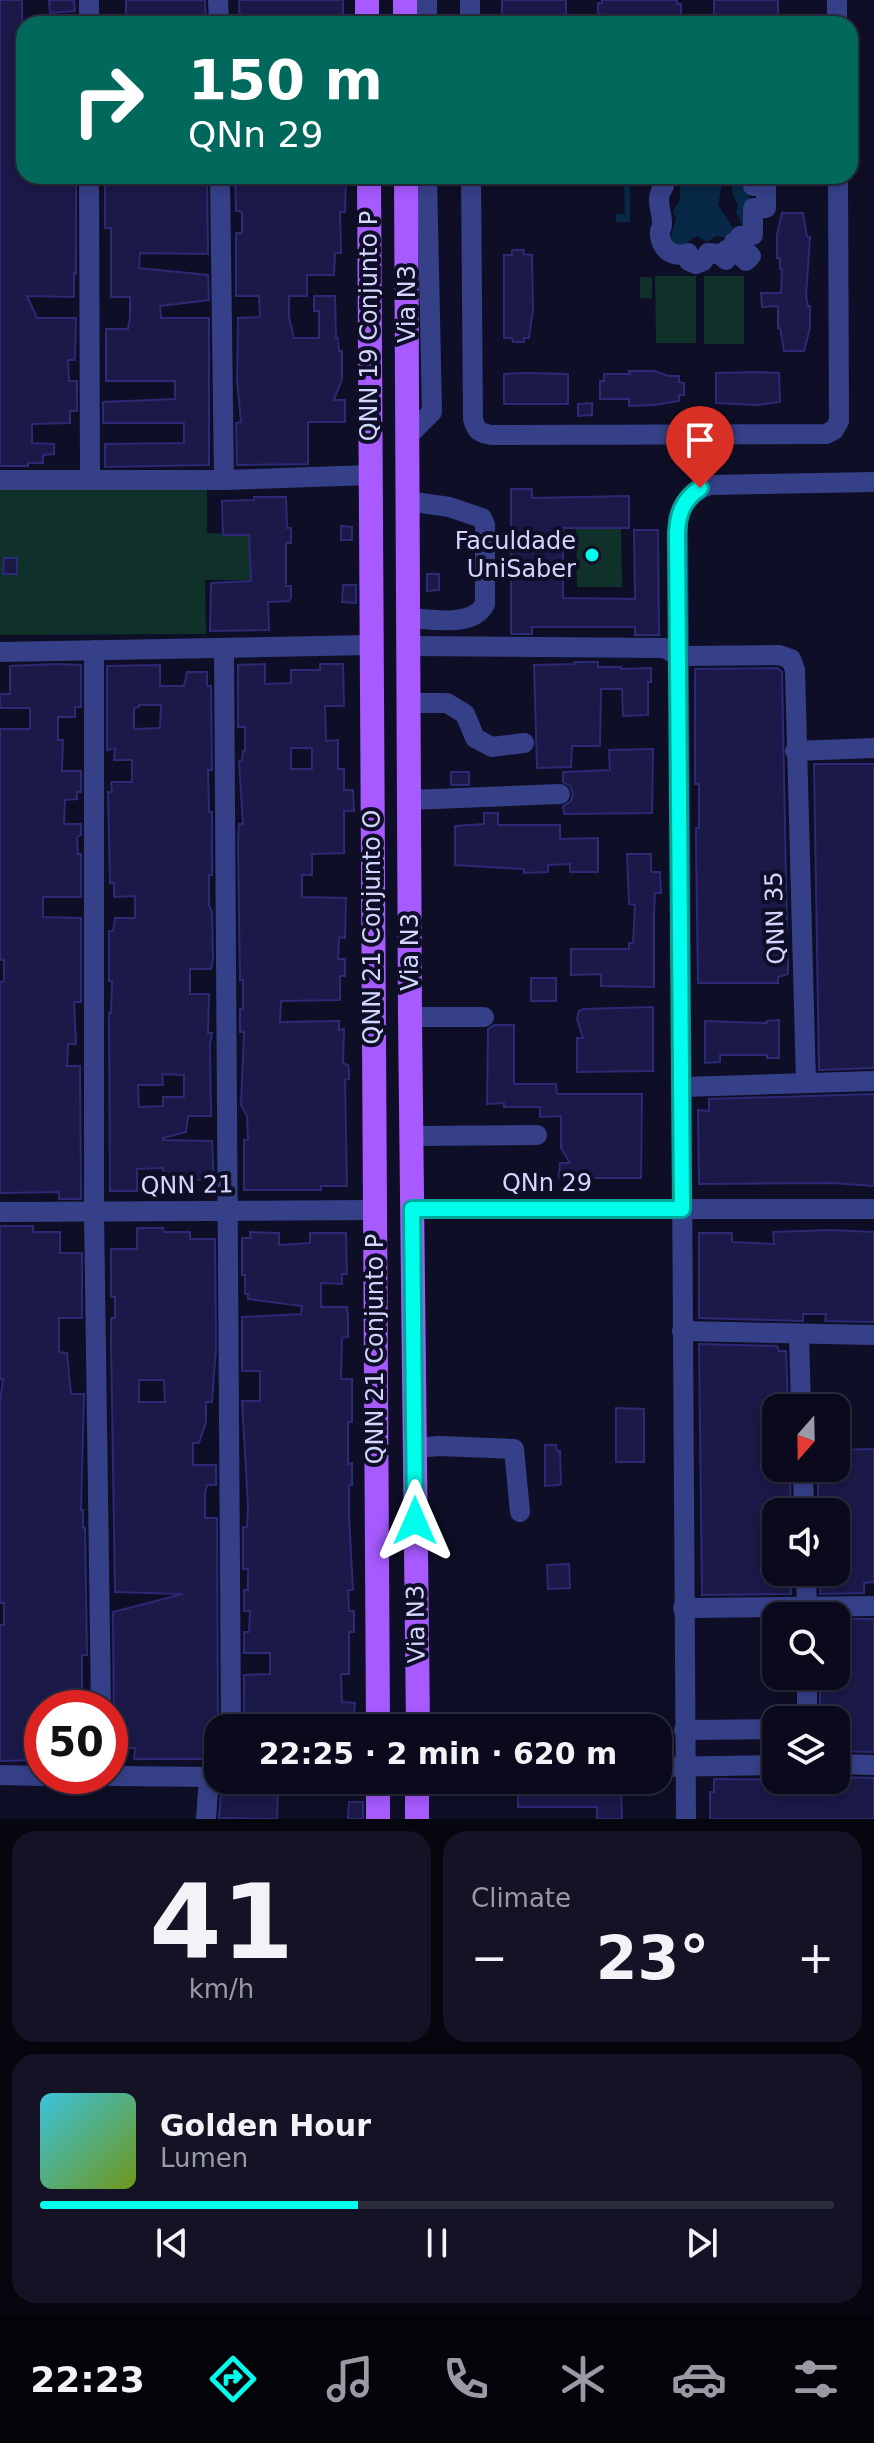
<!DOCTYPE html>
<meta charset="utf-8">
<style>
:root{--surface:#0a0a1c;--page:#131325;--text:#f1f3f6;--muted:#999aa3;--line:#2a2b3b;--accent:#00feed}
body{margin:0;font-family:"DejaVu Sans",sans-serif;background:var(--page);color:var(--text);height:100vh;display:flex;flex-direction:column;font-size:30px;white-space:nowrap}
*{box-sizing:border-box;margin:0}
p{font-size:26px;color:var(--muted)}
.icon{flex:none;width:44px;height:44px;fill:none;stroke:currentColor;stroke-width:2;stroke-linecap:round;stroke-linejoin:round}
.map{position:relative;height:1819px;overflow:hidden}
.sheet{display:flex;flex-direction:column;gap:12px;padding:12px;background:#06060f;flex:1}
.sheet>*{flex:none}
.hud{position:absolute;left:16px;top:16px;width:842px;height:168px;border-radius:24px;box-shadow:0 4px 12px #0003,0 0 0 2px var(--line);background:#00695c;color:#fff;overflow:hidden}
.needle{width:52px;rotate:200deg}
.tools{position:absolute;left:762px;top:1394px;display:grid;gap:16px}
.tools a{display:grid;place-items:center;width:88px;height:88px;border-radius:16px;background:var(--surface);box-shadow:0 4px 12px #0003,0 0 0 2px var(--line);font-size:40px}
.speed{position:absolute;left:24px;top:1690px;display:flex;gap:16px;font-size:40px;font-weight:700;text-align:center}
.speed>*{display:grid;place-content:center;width:104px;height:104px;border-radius:50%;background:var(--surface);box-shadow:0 4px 12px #0003,0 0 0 2px var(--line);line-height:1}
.speed .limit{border:12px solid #d22;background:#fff;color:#111}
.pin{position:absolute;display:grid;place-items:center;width:68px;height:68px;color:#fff;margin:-82px -34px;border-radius:50% 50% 50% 0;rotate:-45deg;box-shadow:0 0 8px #0007}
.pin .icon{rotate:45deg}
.me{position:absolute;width:88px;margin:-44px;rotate:0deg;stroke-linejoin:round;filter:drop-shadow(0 0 6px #0008)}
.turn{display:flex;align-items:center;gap:28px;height:168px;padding:0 40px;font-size:36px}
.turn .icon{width:104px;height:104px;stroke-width:2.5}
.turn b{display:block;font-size:56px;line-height:68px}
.big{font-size:60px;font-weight:800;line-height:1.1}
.sheet .card{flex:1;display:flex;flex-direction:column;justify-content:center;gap:12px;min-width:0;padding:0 28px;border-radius:24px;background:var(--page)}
.sheet .dial{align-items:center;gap:0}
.dial b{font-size:104px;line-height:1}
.song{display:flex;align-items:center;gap:24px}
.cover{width:96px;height:96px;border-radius:12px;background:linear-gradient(135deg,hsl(190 70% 55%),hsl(80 70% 35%))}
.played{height:8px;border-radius:4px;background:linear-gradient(90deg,var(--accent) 40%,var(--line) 40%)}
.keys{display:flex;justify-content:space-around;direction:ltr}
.heat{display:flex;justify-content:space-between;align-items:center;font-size:44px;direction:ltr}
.sheet .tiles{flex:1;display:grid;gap:12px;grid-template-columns:1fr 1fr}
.card:last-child{grid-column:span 2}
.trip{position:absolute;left:204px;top:1714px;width:468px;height:80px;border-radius:24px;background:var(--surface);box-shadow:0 4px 12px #0003,0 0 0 2px var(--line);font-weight:800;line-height:80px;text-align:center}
.tab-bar{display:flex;height:128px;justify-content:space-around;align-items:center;background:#04040b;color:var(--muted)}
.tab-bar .icon{width:56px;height:56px}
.tab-bar .current{color:var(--accent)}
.tab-bar b{font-size:36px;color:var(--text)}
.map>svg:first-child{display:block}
.green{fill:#10302a}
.water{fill:#072846}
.building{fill:#1a1948;stroke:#2c2975;stroke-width:2;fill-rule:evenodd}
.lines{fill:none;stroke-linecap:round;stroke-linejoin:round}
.minor{stroke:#364088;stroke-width:20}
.major{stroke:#a65aff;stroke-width:24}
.route-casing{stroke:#00a59a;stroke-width:20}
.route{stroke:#00feed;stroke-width:14}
.poi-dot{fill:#00feed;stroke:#0e0e26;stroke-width:3}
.labels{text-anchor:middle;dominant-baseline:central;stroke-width:8;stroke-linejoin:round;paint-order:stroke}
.street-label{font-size:24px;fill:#d3d5ff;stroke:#0e0e26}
.poi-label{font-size:24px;fill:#d3d5ff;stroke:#0e0e26;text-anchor:end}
</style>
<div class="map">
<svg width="874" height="1819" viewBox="0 0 874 1819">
<rect width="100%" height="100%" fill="#0e0e26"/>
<g class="green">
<polygon points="655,276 696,276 696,343 656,343"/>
<rect x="704" y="276" width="40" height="68"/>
<polygon points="640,277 652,277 652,299 640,298"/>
<polygon points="207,485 207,533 251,534 251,580 205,580 206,634 0,635 0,486"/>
<polygon points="576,525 621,525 622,587 577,587"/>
</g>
<g class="water">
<polygon points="694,176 724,176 718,205 733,228 727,238 716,236 707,242 697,236 677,248 670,239 676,218 673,211 680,200 680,186 688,183"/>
<polygon points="733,176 749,176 749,225 742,225 736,212 738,206 732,193"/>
<polygon points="616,177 630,177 630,222 616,222 616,214 625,214 624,185 616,184"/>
</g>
<g class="building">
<polygon points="0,0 22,0 24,176 76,176 76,274 74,273 74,297 27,296 37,318 76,318 75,360 68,360 69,381 77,381 77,411 70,411 70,423 32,424 32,443 54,444 54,454 43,455 43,463 28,463 28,466 0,466"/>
<polygon points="49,0 74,0 75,11 50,13"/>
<polygon points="126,0 205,0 206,23 126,24"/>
<polygon points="239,0 343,0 343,22 240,22"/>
<rect x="502" y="0" width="64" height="24"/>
<polygon points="602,0 677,0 677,4 681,4 681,16 677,16 677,23 620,24 602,21 602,14 598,15 598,3 602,3"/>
<rect x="714" y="0" width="64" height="23"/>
<polygon points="114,176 207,176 208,254 140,253 139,268 208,275 209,300 160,306 161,318 209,318 209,465 105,467 105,444 184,443 184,423 103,423 103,402 175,399 175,381 106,381 106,329 128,329 130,318 130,297 111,297 111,228 105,228 105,178"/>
<polygon points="235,176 346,176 345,212 340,212 341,253 335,253 334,275 307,275 307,296 289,296 289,317 294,338 319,338 319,311 314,311 314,296 335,296 336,338 338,338 339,351 342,351 342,379 334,400 345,400 345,422 308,422 308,464 237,465 236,423 241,422 237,380 238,318 260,317 259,296 236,296 236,233 242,233 242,212 236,211"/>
<polygon points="782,213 803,213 807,237 810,237 806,296 808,306 810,306 810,328 804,351 784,351 780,328 778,328 778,306 762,307 761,293 781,293 782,269 780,269 780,258 777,258 777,235"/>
<polygon points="512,250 524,250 523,254 532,255 533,309 529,338 524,338 524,342 513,342 512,338 504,338 504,255 512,255"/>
<polygon points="629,371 655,371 668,376 679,376 679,382 684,383 684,395 679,395 679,401 654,405 629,406 629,399 600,399 600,381 604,381 604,374 630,374"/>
<polygon points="759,372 779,373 780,402 758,405 716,403 716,373"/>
<polygon points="525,373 568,374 568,404 504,404 504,374"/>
<polygon points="592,403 592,415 578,416 578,404"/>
<polygon points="511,489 532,489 532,498 629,496 629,528 563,528 563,598 635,599 634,530 658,530 659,635 635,635 635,627 532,627 532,634 511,634"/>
<polygon points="254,497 286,497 287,528 291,528 291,543 286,543 286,586 291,586 291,597 289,601 268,602 269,630 210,631 211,583 251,581 249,535 223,535 222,501 254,500"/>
<polygon points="341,526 352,527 352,540 341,540"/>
<polygon points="4,558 17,558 17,574 3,574"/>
<polygon points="427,574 439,574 439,590 427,591"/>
<polygon points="343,585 356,585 356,603 342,602"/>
<polygon points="575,662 598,662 598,667 621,667 621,669 651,668 651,682 648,682 648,715 623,716 622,689 601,689 600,746 572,746 571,767 537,768 534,665 574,664"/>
<polygon points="56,664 81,665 81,707 75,707 75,717 58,717 58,740 63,740 62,771 81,771 81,792 77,792 77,799 65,800 64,824 81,824 81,835 77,837 78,854 81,854 81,897 43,897 43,917 81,918 81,1002 74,1002 76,1044 68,1044 67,1066 80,1066 81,1199 59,1199 59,1192 0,1193 0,982 4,981 4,960 0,960 0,729 30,729 30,708 0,708 0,694 10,694 10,666"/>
<path d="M265 664V684L291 683V670H320V664H343L344 706H325L326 741 338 740V769H344V790H353L354 811H344V853L312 854V875H302V897L346 898 345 938 339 937 338 959H345V976H340V1000L281 1001 280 1022 339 1021V1030L344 1029 343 1063 348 1065 349 1069V1079L345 1080 347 1186H321V1190H244V1140H248L247 1116 241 1105 244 1032H240V1009H243V980H240L238 841 239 824H243L239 761H242L243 751H245V727H238V665ZM291 748H312V769H291Z"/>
<path d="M160 665V686H184L187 672H207V686H211L212 770H208L209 812H212V875H209V906L212 912 213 959 211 969H190V994H209L208 1033H212L210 1044 211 1116H188L186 1132 163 1138V1140L212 1141 214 1180 163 1179V1168L137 1169V1191H110L109 1013H111L112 981H109V931H113L115 918H135V896L114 897V883H110L108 792H112L111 782H132V760H114L115 748 107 750V666ZM139 705H161L160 728 134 729V708L139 707ZM162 1074 184 1075V1097H163V1106L139 1107 138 1085H163Z"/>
<polygon points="777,668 782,672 787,930 782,945 788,945 788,974 778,977 778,983 698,983 696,842 696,828 699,828 699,784 695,784 695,669"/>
<polygon points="653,749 652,813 564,814 563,806 571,801 573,794 570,786 563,782 563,772 610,770 609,750"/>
<polygon points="814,764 874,764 874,1068 819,1070"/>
<rect x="451" y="772" width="18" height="13"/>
<polygon points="484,813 498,813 498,825 560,825 560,839 598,838 598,872 570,872 570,864 548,865 548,872 524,873 524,869 455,865 455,826 484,824"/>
<polygon points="627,854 651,854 651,872 660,872 661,893 655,893 654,913 654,987 601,986 601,974 571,975 571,949 629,949 629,943 633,943 635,905 629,904"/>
<rect x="531" y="978" width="25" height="23"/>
<polygon points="653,1007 653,1071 577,1072 577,1038 583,1038 577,1019 579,1011 583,1009"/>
<polygon points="779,1020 779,1058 767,1058 767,1055 720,1055 720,1062 705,1063 705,1021 767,1023 767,1021"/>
<polygon points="494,1025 514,1025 514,1084 556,1084 557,1094 642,1094 641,1178 559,1178 560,1163 570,1163 561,1148 561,1116 540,1117 540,1107 504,1107 504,1103 487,1104 488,1029"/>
<polygon points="874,1094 874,1186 832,1183 699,1184 698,1110 709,1111 709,1099"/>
<polygon points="0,1226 33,1226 33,1232 60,1232 60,1253 82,1253 82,1318 59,1318 59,1352 67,1353 71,1394 84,1394 81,1510 83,1510 83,1528 85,1528 87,1655 82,1655 82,1697 88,1697 88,1708 42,1708 42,1760 0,1761 0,1625 4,1625 4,1603 0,1603 0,1402 3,1379 0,1379"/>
<path d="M137 1228H163L164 1232H190V1239H215L216 1348 212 1402H206V1422L199 1443H193V1465H216V1485H207L205 1493V1518H217L218 1742 210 1747V1759H134L135 1748H125V1746L119 1745 118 1738H114L113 1612 183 1594 115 1592 111 1339V1318H115V1297H111V1249H137ZM139 1380H164L165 1402H139Z"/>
<polygon points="832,1230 874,1232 874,1322 825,1321 826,1314 803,1314 803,1321 699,1318 699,1233 732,1233 732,1242 774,1244 773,1232"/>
<polygon points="250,1232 279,1233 279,1245 310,1243 310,1233 346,1233 347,1274 342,1274 342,1284 321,1283 321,1307 347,1307 348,1316 348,1337 342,1338 341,1379 352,1379 352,1422 348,1422 348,1464 352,1463 352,1485 349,1485 349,1516 353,1590 348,1590 349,1611 354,1611 354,1632 349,1632 349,1674 341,1674 342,1702 355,1703 353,1728 244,1727 244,1675 270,1674 270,1653 244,1653 244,1632 249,1632 250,1611 244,1611 244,1590 248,1590 248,1569 243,1569 243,1527 247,1527 248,1506 242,1401 260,1401 260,1371 242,1371 242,1317 301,1314 302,1306 248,1299 248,1294 245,1294 245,1275 242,1275 242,1238 251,1238"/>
<polygon points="699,1344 777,1346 779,1351 786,1351 788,1408 776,1408 776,1468 786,1468 786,1478 790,1477 791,1512 776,1512 776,1572 791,1572 791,1594 702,1595"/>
<polygon points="616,1408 644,1409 644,1462 616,1462"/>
<polygon points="545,1445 556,1445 557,1451 560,1451 561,1484 558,1485 545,1486"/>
<polygon points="874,1449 874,1582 864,1583 864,1593 820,1594 821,1572 836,1572 836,1512 818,1512 818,1468 836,1468 836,1450"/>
<polygon points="569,1564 570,1588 548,1589 547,1565"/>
<polygon points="836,1619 874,1619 874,1752 836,1751 836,1720 820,1720 820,1676 836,1676"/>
<polygon points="836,1777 874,1778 874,1819 710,1819 710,1792 714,1792 714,1779 836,1780"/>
<polygon points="621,1782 622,1819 597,1819 597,1807 518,1807 518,1784"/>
<polygon points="263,1791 278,1791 277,1819 219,1818 221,1793"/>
<polygon points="349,1802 363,1802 363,1819 348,1819"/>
</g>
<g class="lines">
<g class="minor">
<polyline points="89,0 89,24"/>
<polyline points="218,0 219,24"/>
<polyline points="470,0 470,24"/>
<polyline points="837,0 837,24"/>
<polyline points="427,24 427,0"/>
<polyline points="89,176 90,480"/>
<polyline points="220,176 224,480"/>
<path d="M471 176 473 419C476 431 480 433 491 435L826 434 834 430 839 421 838 176"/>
<path d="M660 176 664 186C654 200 662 209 662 223 662 232 659 226 660 236 662 251 675 258 688 253L689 261 696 264 703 261 708 253 719 254 726 260V250H732L734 242 738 253 746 261 751 256 742 248 740 236 753 235V208H766V186H753V176"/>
<polyline points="408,436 432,412 427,176"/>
<polyline points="0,480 224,480 370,475"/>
<path d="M408 501 449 507 482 518 485 525V604C473 628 431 619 409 618"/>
<polyline points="409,646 664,648 679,656 779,655 791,659 795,670 806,1083"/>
<polyline points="224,649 231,1728"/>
<polyline points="94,650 94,1212 101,1708"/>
<polyline points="0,652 370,645"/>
<polyline points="409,703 447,703 465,714 475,738 492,747 524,743"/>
<polyline points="795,751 874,748"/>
<polyline points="410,800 560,794"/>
<polyline points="410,1017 484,1017"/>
<polyline points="683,1087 874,1081"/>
<polyline points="413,1136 537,1135"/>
<polyline points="412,1209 874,1209"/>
<polyline points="0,1212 375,1210"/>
<polyline points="682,1331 874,1335"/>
<polyline points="799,1334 801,1408"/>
<polyline points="415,1448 439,1446 514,1449 520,1512"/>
<polyline points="803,1468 804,1512"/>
<polyline points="806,1572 807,1616"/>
<polyline points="683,1608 874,1606"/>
<polyline points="807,1676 807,1720"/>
<polyline points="684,1730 776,1729"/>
<polyline points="836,1764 874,1765"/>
<polyline points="658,1767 776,1765"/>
<polyline points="0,1775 42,1776"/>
<polyline points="110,1776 218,1777"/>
<polyline points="354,1780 378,1781"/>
<polyline points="206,1819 209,1777"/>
<path d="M686 1819 678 520C682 502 692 491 709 485L874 482"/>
</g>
<g class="major">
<polyline points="367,0 367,24"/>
<polyline points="405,0 405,24"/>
<polyline points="369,176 378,1728"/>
<polyline points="406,176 410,1017 418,1728"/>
<polyline points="417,1780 417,1819"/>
<polyline points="378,1819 378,1780"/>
</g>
</g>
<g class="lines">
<g class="route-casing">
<path id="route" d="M415 1521 412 1209H682L677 533C678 513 683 500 700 488"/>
</g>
<use href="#route" class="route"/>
</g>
<circle class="poi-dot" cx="592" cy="555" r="8"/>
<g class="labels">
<g class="street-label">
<text transform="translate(407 304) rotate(-90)">Via N3</text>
<text transform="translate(369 326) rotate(-90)">QNN 19 Conjunto P</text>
<text transform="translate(775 918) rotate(-92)">QNN 35</text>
<text transform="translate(372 927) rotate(-90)">QNN 21 Conjunto O</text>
<text transform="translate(410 952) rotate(-90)">Via N3</text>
<text x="547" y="1183">QNn 29</text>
<text transform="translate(187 1185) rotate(-1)">QNN 21</text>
<text transform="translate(375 1349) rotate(-90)">QNN 21 Conjunto P</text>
<text transform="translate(416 1624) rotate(-91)">Via N3</text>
</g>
<g class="poi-label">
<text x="576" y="541">Faculdade<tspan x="576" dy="28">UniSaber</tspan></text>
</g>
</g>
</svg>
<div class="tools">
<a><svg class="needle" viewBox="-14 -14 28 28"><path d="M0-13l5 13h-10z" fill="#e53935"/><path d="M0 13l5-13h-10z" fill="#999aa3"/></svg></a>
<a><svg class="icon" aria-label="sound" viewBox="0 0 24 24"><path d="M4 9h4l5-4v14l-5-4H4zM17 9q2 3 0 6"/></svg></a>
<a><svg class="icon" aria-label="search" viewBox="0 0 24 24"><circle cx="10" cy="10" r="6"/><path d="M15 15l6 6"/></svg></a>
<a><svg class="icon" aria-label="layers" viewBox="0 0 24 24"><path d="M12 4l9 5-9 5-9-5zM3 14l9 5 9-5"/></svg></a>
</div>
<div class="speed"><div class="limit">50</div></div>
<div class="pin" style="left:700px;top:488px;background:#d93025"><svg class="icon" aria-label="arrive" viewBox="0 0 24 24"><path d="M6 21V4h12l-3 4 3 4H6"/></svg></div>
<svg class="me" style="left:415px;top:1521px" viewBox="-20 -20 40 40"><path d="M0-17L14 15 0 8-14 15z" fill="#00feed" stroke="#fff" stroke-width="4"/></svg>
<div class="trip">22:25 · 2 min · 620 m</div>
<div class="hud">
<div class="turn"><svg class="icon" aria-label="right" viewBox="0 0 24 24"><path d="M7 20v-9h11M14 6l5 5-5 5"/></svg><div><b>150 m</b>QNn 29</div></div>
</div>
</div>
<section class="sheet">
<div class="tiles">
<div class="card dial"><b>41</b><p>km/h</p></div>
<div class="card"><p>Climate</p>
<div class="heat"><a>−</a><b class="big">23°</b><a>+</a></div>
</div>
<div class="card">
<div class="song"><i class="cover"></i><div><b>Golden Hour</b><p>Lumen</p></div></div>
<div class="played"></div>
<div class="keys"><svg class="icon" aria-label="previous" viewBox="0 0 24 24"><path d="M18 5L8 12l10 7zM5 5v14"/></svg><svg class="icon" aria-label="pause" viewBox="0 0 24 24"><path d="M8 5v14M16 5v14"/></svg><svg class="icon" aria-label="next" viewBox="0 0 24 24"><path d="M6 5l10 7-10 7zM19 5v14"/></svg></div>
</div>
</div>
</section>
<nav class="tab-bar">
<b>22:23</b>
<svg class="icon current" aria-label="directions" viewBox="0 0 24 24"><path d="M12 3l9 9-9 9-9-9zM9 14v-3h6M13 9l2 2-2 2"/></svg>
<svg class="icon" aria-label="music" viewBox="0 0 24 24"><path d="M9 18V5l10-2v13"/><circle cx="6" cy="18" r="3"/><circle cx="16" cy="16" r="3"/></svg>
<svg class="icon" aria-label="phone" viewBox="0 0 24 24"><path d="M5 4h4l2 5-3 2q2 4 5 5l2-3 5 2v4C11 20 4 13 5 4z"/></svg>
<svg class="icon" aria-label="climate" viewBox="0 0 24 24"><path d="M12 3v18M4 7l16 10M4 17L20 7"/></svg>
<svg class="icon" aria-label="car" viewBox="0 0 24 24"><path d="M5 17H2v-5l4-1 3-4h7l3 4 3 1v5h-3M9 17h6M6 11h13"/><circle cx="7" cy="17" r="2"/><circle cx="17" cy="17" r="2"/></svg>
<svg class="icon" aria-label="filters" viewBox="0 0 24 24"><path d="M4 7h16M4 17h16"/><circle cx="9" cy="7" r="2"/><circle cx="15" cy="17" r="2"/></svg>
</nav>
